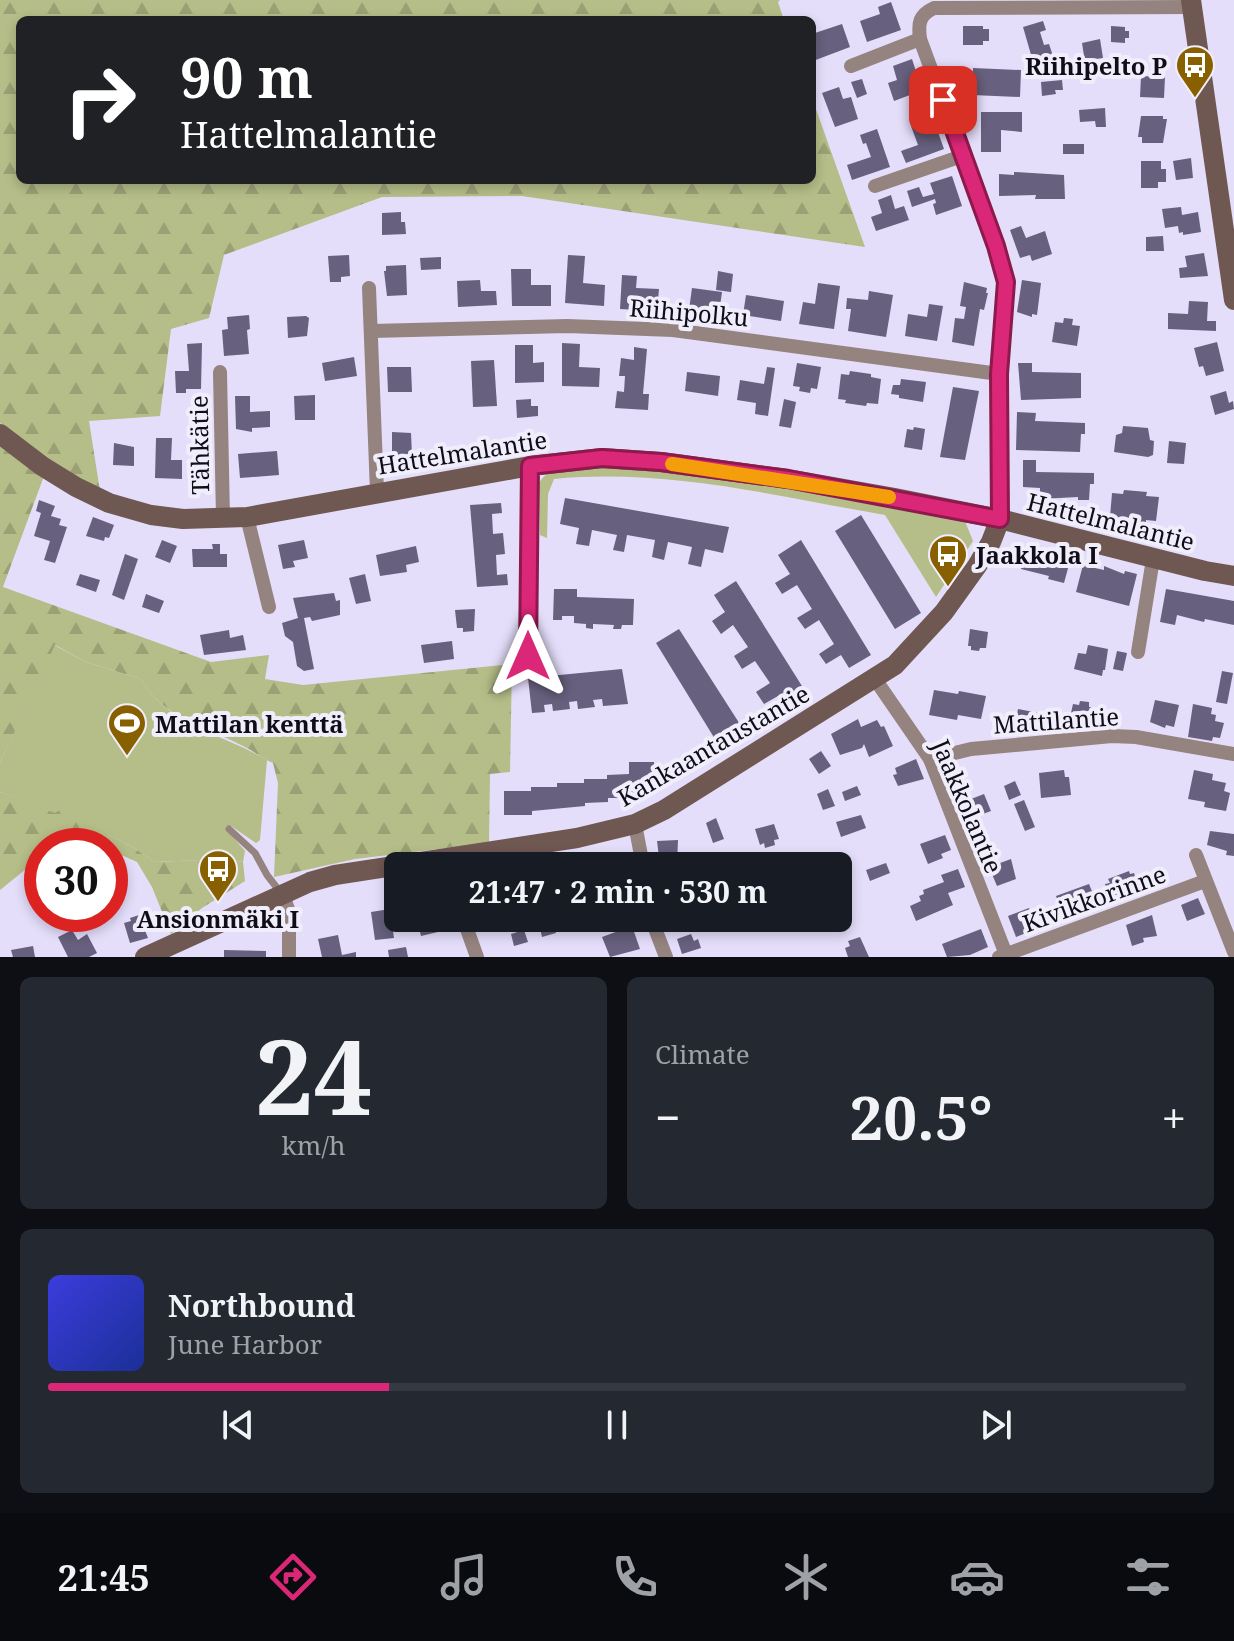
<!DOCTYPE html>
<meta charset="utf-8">
<style>
:root{--surface:#171b24;--page:#242831;--text:#f1f3f6;--muted:#9ea1a6;--line:#363941;--accent:#db2777}
body{margin:0;font-family:"Noto Serif",serif;background:var(--page);color:var(--text);height:100vh;display:flex;flex-direction:column;font-size:30px;white-space:nowrap}
*{box-sizing:border-box;margin:0}
p{font-size:26px;color:var(--muted)}
.icon{flex:none;width:44px;height:44px;fill:none;stroke:currentColor;stroke-width:2;stroke-linecap:round;stroke-linejoin:round}
.map{position:relative;height:957px;overflow:hidden}
.details{display:flex;flex-direction:column;gap:20px;padding:20px;background:#0d0f14;flex:1}
.details>*{flex:none}
.hud{position:absolute;left:16px;top:16px;width:800px;height:168px;border-radius:12px;box-shadow:0 4px 12px #0003;background:#202124;color:#fff;overflow:hidden}
.speed{position:absolute;left:24px;top:828px;display:flex;gap:16px;font-size:40px;font-weight:700;text-align:center}
.speed>*{display:grid;place-content:center;width:104px;height:104px;border-radius:50%;background:var(--surface);box-shadow:0 4px 12px #0003;line-height:1}
.speed .limit{border:12px solid #d22;background:#fff;color:#111}
.pin{position:absolute;display:grid;place-items:center;width:68px;height:68px;color:#fff;margin:-34px;border-radius:16px;box-shadow:0 4px 12px #0006}
.me{position:absolute;width:88px;margin:-44px;rotate:0deg;stroke-linejoin:round;filter:drop-shadow(0 0 6px #0008)}
.turn{display:flex;align-items:center;gap:28px;height:168px;padding:0 32px;font-size:36px}
.turn .icon{width:104px;height:104px;stroke-width:2.5}
.turn b{display:block;font-size:56px;line-height:68px}
.big{font-size:60px;font-weight:700;line-height:1.1}
.details .tile{flex:1;display:flex;flex-direction:column;justify-content:center;gap:12px;min-width:0;padding:0 28px;border-radius:12px;background:var(--page)}
.details .dial{align-items:center;gap:0}
.dial b{font-size:104px;line-height:1}
.song{display:flex;align-items:center;gap:24px}
.cover{width:96px;height:96px;border-radius:12px;background:linear-gradient(135deg,hsl(240 70% 55%),hsl(230 70% 35%))}
.played{height:8px;border-radius:4px;background:linear-gradient(90deg,var(--accent) 30%,var(--line) 30%)}
.keys{display:flex;justify-content:space-around;direction:ltr}
.heat{display:flex;justify-content:space-between;align-items:center;font-size:44px;direction:ltr}
.details .tiles{flex:1;display:grid;gap:20px;grid-template-columns:1fr 1fr}
.tile:last-child{grid-column:span 2}
.trip{position:absolute;left:384px;top:852px;width:468px;height:80px;border-radius:12px;background:var(--surface);box-shadow:0 4px 12px #0003;font-weight:700;line-height:80px;text-align:center}
.dock{display:flex;height:128px;justify-content:space-around;align-items:center;background:#090b0e;color:var(--muted)}
.dock .icon{width:56px;height:56px}
.dock .selected{color:var(--accent)}
.dock b{font-size:36px;color:var(--text)}
.map>svg:first-child{display:block}
.green{fill:#b5bd88}
.forest{fill:url(#forest-firs)}
.building{fill:#67607e}
.lines{fill:none;stroke-linecap:round;stroke-linejoin:round}
.lane{stroke:#958380;stroke-width:7}
.street{stroke:#958380;stroke-width:14}
.secondary{stroke:#6f5752;stroke-width:20}
.route-casing{stroke:#8e194d;stroke-width:20}
.route{stroke:#db2777;stroke-width:14}
.slow{stroke:#f59e0b;stroke-width:14}
.labels{text-anchor:middle;dominant-baseline:central;stroke-width:8;stroke-linejoin:round;paint-order:stroke}
.poi-label{font-size:24px;font-weight:bold;fill:#100d18;stroke:#f1eefc;text-anchor:start}
.street-label{font-size:24px;fill:#100d18;stroke:#f1eefc}
</style>
<div class="map">
<svg width="1234" height="957" viewBox="0 0 1234 957">
<defs>
<pattern id="forest-firs" width="22" height="20" patternUnits="userSpaceOnUse" patternTransform="scale(2)"><rect width="22" height="20" fill="#b5bd88"/><path d="M5 1l3.5 6h-7zM16 11l3.5 6h-7z" fill="#9ba175"/></pattern>
</defs>
<rect width="100%" height="100%" fill="#e4defa"/>
<g class="green">
<path d="M615 467C734 475 849 497 965 521L973 541 936 597 885 515C776 496 665 468 554 479L548 494 547 538 540 535 539 484C547 462 594 468 615 467Z"/>
<path d="M54 645 86 662 141 679C166 724 225 735 267 760L260 840 256 843 231 826 228 831 245 851 243 862 224 859 154 862 133 847 109 835 101 821 66 807 55 814 0 792V763Z"/>
</g>
<g class="forest">
<polygon points="0,0 780,0 778,2 784,20 20,20 20,180 812,180 812,98 865,247 522,196 382,197 224,255 209,318 171,329 160,416 89,421 100,491 50,461 0,423"/>
<path d="M0 442 44 476 3 587 211 662 269 655 265 679 303 685 512 664 510 772 490 774 489 843 355 859 274 877 278 783 273 763C263 759 255 752 245 747 208 727 163 719 141 679L86 662 55 645 0 763Z"/>
<polygon points="0,792 55,813 66,806 102,821 109,835 133,847 154,862 224,859 243,862 245,881 202,908 171,934 152,887 137,862 110,850 110,846 64,838 54,846 42,846 42,856 0,890"/>
</g>
<g class="building">
<polygon points="891,2 901,30 867,42 860,21 880,14 878,7"/>
<polygon points="1043,21 1046,30 1040,32 1044,45 1049,44 1053,56 1046,70 1034,65 1023,27"/>
<polygon points="842,24 850,47 813,61 812,34"/>
<polygon points="963,26 983,26 983,29 989,29 989,41 983,41 983,45 963,45"/>
<polygon points="1111,26 1125,27 1125,31 1129,31 1129,38 1125,38 1125,43 1111,42"/>
<polygon points="1100,39 1103,58 1096,59 1099,77 1082,80 1079,62 1085,62 1082,43"/>
<polygon points="912,59 924,96 912,100 910,95 894,101 888,83 897,80 893,66"/>
<polygon points="973,68 1021,70 1020,97 972,95"/>
<polygon points="1141,76 1165,77 1164,98 1140,97"/>
<polygon points="862,79 867,94 857,98 851,82"/>
<polygon points="1062,80 1063,90 1055,90 1056,94 1042,96 1041,82"/>
<polygon points="839,87 843,99 851,97 858,119 835,127 822,93"/>
<polygon points="1105,108 1106,127 1096,127 1095,121 1080,122 1079,110"/>
<polygon points="981,112 1022,112 1022,132 1001,130 1001,152 981,152"/>
<polygon points="1141,116 1163,116 1163,119 1167,119 1163,143 1142,143 1142,137 1138,137"/>
<polygon points="933,118 944,149 906,163 901,151 918,145 911,126"/>
<polygon points="877,129 890,167 852,180 847,165 871,157 866,143 863,144 860,135"/>
<rect x="1063" y="144" width="21" height="10"/>
<polygon points="1191,158 1193,178 1176,180 1173,161"/>
<polygon points="1141,161 1161,161 1161,169 1166,169 1166,182 1158,182 1158,188 1141,188"/>
<polygon points="1014,172 1064,175 1065,199 1035,199 1036,195 999,196 999,174 1014,175"/>
<polygon points="952,176 962,206 936,215 933,204 936,203 935,199 912,207 907,191 919,187 923,197 934,194 930,183"/>
<polygon points="891,195 895,209 904,206 909,220 876,231 871,217 882,213 878,200"/>
<polygon points="1181,207 1182,215 1198,212 1201,232 1183,235 1183,232 1179,233 1178,226 1165,228 1162,209"/>
<polygon points="401,212 401,222 405,222 406,234 382,235 382,213"/>
<polygon points="1021,226 1026,238 1045,231 1052,254 1032,261 1030,255 1020,258 1010,230"/>
<polygon points="1163,236 1164,251 1146,251 1146,237"/>
<polygon points="1204,253 1208,276 1180,278 1179,268 1187,267 1185,256"/>
<polygon points="349,255 350,276 341,277 341,282 330,282 328,256"/>
<polygon points="568,255 585,256 583,283 605,285 604,306 565,303"/>
<polygon points="441,257 441,269 421,270 420,258"/>
<polygon points="406,265 407,295 387,296 384,271 386,271 386,266"/>
<polygon points="511,269 531,269 531,285 551,285 551,306 512,306"/>
<polygon points="718,271 733,274 731,292 716,290"/>
<polygon points="622,275 637,276 636,288 659,289 657,311 620,309"/>
<polygon points="480,280 481,291 496,291 497,305 458,307 457,281"/>
<polygon points="1022,280 1041,283 1037,315 1032,314 1032,317 1017,312"/>
<polygon points="964,282 987,288 986,293 988,293 984,310 980,309 974,346 952,342 955,318 964,319 966,307 960,306"/>
<polygon points="818,283 840,286 834,329 799,324 803,302 815,304"/>
<polygon points="692,288 722,292 719,314 689,310"/>
<polygon points="869,291 893,295 886,337 848,331 851,309 846,309 847,298 868,300"/>
<polygon points="746,295 784,301 781,321 743,315"/>
<polygon points="1189,301 1208,302 1207,321 1216,321 1216,331 1168,329 1168,313 1188,314"/>
<polygon points="929,304 943,306 937,341 905,336 908,314 927,317"/>
<polygon points="249,315 250,329 247,330 249,354 224,356 222,330 228,329 227,317"/>
<polygon points="306,316 309,318 307,336 288,338 287,317"/>
<polygon points="1064,318 1073,319 1072,325 1080,326 1077,346 1052,342 1055,322 1063,323"/>
<polygon points="1217,342 1224,371 1206,376 1203,366 1199,367 1194,348"/>
<polygon points="202,343 201,389 186,389 186,393 176,393 175,371 189,371 187,344"/>
<polygon points="562,343 580,344 579,367 600,368 599,387 562,386"/>
<polygon points="515,345 533,345 533,363 544,362 544,382 515,383"/>
<polygon points="634,347 647,349 643,394 649,394 648,410 615,408 617,391 624,392 625,376 619,376 621,358 634,360"/>
<polygon points="354,357 357,376 325,381 322,363"/>
<polygon points="494,360 497,406 473,407 471,361"/>
<polygon points="797,363 821,367 817,389 811,388 810,393 799,391 800,387 793,386"/>
<polygon points="1018,363 1032,363 1032,372 1081,373 1081,398 1021,400"/>
<polygon points="387,367 411,367 412,392 388,392"/>
<polygon points="767,367 775,368 768,416 755,414 756,403 737,400 740,380 764,384"/>
<polygon points="850,371 871,374 871,377 881,379 878,404 867,403 866,406 845,403 846,400 838,399 841,374 849,375"/>
<polygon points="687,372 720,376 718,396 685,391"/>
<polygon points="901,379 926,382 923,402 899,398 899,395 891,394 893,385 900,385"/>
<polygon points="953,387 979,391 965,460 940,457"/>
<polygon points="1226,391 1229,403 1233,401 1234,409 1215,415 1210,396"/>
<polygon points="315,395 315,420 295,420 294,396"/>
<polygon points="235,396 250,396 250,412 270,411 270,427 252,428 252,432 236,429"/>
<polygon points="531,399 531,406 538,406 538,416 517,418 516,400"/>
<polygon points="784,399 796,402 791,428 779,426"/>
<polygon points="1017,412 1036,413 1035,421 1085,423 1085,434 1081,434 1080,452 1016,450"/>
<polygon points="1123,426 1148,428 1150,440 1154,441 1153,455 1148,457 1114,452 1116,435 1122,433"/>
<polygon points="914,427 925,429 922,450 904,447 907,429 913,430"/>
<polygon points="392,432 411,433 412,456 392,457"/>
<polygon points="156,438 172,438 171,460 182,460 182,479 155,478"/>
<polygon points="1169,441 1186,443 1184,464 1167,463"/>
<polygon points="114,443 134,447 134,466 113,465"/>
<polygon points="277,451 279,475 240,478 238,454"/>
<polygon points="1023,460 1036,460 1036,472 1094,473 1094,484 1090,484 1089,500 1078,500 1078,497 1040,499 1040,488 1023,487"/>
<polygon points="1124,490 1147,492 1146,496 1159,497 1156,521 1146,520 1146,524 1120,522 1120,518 1110,517 1112,493 1123,494"/>
<polygon points="565,498 729,527 723,553 705,549 701,567 688,564 692,547 668,542 664,560 652,557 655,540 627,535 624,552 613,550 617,535 592,530 589,546 576,544 579,528 560,524"/>
<polygon points="39,500 55,506 51,516 61,519 59,525 67,527 55,563 44,560 50,541 34,536 41,513 36,511"/>
<polygon points="501,503 502,513 492,514 493,534 503,533 505,554 496,555 497,575 507,574 508,585 477,587 470,505"/>
<polygon points="861,515 921,613 895,629 835,531"/>
<polygon points="93,517 114,525 109,538 105,537 104,541 86,536"/>
<polygon points="162,540 177,546 170,563 155,557"/>
<polygon points="304,540 308,558 293,561 295,567 283,569 278,545"/>
<polygon points="801,540 871,655 849,668 841,655 826,664 819,654 834,644 819,620 805,629 797,618 812,609 797,585 782,594 775,583 790,574 778,555"/>
<polygon points="212,544 220,544 220,554 227,554 227,567 193,567 192,549 213,549"/>
<polygon points="416,546 419,562 406,565 407,572 380,576 376,555"/>
<polygon points="1026,550 1070,561 1064,583 1048,579 1049,576 1021,569"/>
<polygon points="125,554 138,559 124,600 112,595"/>
<polygon points="1084,561 1096,564 1095,568 1104,570 1104,566 1124,574 1125,571 1137,574 1129,606 1076,592"/>
<polygon points="80,574 100,580 96,592 76,585"/>
<polygon points="365,574 371,601 356,604 349,578"/>
<polygon points="736,581 807,694 785,708 778,696 764,704 756,692 770,683 755,661 742,669 734,656 748,647 733,625 721,634 712,621 725,612 714,595"/>
<polygon points="554,589 577,589 577,597 634,599 633,625 622,625 621,629 613,629 614,625 593,624 593,629 586,628 586,624 574,623 574,616 562,616 562,620 553,620"/>
<polygon points="1166,589 1234,601 1234,625 1205,619 1204,622 1177,615 1175,625 1160,622"/>
<polygon points="334,593 336,601 340,600 340,615 312,621 310,617 304,618 314,669 304,671 297,666 293,642 285,636 282,623 298,618 293,598"/>
<polygon points="146,594 164,601 159,613 142,607"/>
<polygon points="475,609 474,631 463,632 463,628 457,628 455,610"/>
<polygon points="679,629 743,729 718,744 656,643"/>
<polygon points="970,629 988,632 986,648 980,648 979,651 971,650 971,646 968,646"/>
<polygon points="229,630 230,638 243,635 246,650 204,655 200,635"/>
<polygon points="452,641 454,659 424,663 421,645"/>
<polygon points="1088,645 1108,649 1105,670 1103,670 1102,676 1074,669 1078,653 1086,654"/>
<polygon points="1117,651 1127,653 1123,671 1113,669"/>
<polygon points="622,669 628,704 603,706 602,699 593,700 595,707 578,709 577,701 569,702 570,709 553,711 552,704 544,705 545,712 532,713 528,678"/>
<polygon points="1222,671 1233,673 1227,704 1216,702"/>
<polygon points="934,690 958,694 959,691 986,696 981,719 958,715 957,720 929,715"/>
<polygon points="1155,700 1179,705 1174,727 1166,725 1165,728 1150,722"/>
<polygon points="1080,701 1089,702 1089,707 1092,707 1089,726 1069,722 1073,704 1079,705"/>
<polygon points="1193,704 1212,708 1211,714 1216,715 1215,721 1224,723 1220,738 1213,737 1212,741 1188,737"/>
<polygon points="1018,709 1039,713 1037,731 1015,728"/>
<polygon points="858,719 861,727 877,720 881,727 884,726 893,746 869,757 864,744 862,748 840,755 831,734"/>
<polygon points="821,751 831,766 819,774 809,759"/>
<polygon points="916,759 924,779 898,786 893,775 897,774 895,768"/>
<polygon points="629,762 654,762 655,794 631,794 631,798 608,798 608,802 585,803 585,806 532,811 532,815 504,815 504,791 531,791 531,787 557,787 557,783 584,783 584,779 607,779 607,775 629,774"/>
<polygon points="1064,770 1065,777 1069,777 1071,795 1041,798 1039,773"/>
<polygon points="1194,770 1213,774 1212,780 1226,783 1224,791 1230,793 1226,811 1204,807 1205,802 1188,799"/>
<polygon points="1015,781 1021,795 1009,800 1004,786"/>
<polygon points="857,786 861,795 845,801 842,792"/>
<polygon points="828,789 835,806 823,810 817,794"/>
<polygon points="984,794 991,811 972,818 966,801"/>
<polygon points="1024,800 1035,827 1025,831 1014,804"/>
<polygon points="861,815 866,828 841,837 836,822"/>
<polygon points="716,818 724,839 713,843 706,823"/>
<polygon points="774,824 779,839 774,840 775,845 765,848 764,843 760,845 755,829"/>
<polygon points="1210,831 1234,834 1234,856 1226,855 1227,851 1207,845"/>
<polygon points="945,835 951,850 941,854 943,858 928,864 920,844"/>
<polygon points="678,840 677,864 660,865 657,841"/>
<polygon points="1011,859 1016,879 997,886 989,867"/>
<polygon points="886,863 890,873 870,881 866,870"/>
<polygon points="958,869 965,887 948,893 953,905 916,921 910,906 921,901 919,896 924,894 923,890 944,882 941,875"/>
<polygon points="1129,871 1130,874 1134,873 1137,882 1134,883 1136,889 1115,897 1112,891 1108,892 1105,884 1110,883 1108,879"/>
<polygon points="1089,884 1098,906 1065,919 1056,896"/>
<polygon points="1198,898 1205,914 1187,921 1181,905"/>
<polygon points="1029,908 1036,929 1016,937 1008,916"/>
<polygon points="390,909 394,938 375,940 371,912"/>
<polygon points="841,911 845,921 826,928 822,918 838,918 838,912"/>
<polygon points="139,915 148,938 130,943 124,923 131,921 130,918"/>
<polygon points="1152,915 1157,936 1143,938 1144,942 1132,946 1126,925"/>
<polygon points="426,918 434,918 438,932 421,936 417,920"/>
<polygon points="552,920 556,933 542,937 539,924"/>
<polygon points="632,926 640,949 610,957 602,937"/>
<polygon points="981,929 988,947 970,955 947,957 942,944"/>
<polygon points="72,930 78,940 87,934 97,953 89,957 68,957 58,937"/>
<polygon points="524,930 528,942 514,946 511,934"/>
<polygon points="691,934 694,941 698,939 701,948 682,954 677,939"/>
<polygon points="338,935 342,955 356,952 356,957 322,957 318,939"/>
<polygon points="860,937 869,957 848,957 845,948 850,946 848,941"/>
<polygon points="33,946 35,957 13,957 11,950"/>
<polygon points="406,947 408,957 389,957 388,950"/>
<polygon points="224,950 266,951 266,957 224,957"/>
</g>
<g class="lines">
<polyline class="lane" points="229,829 255,853 267,875 281,893"/>
<g class="street">
<polyline points="851,66 920,39"/>
<polyline points="875,186 962,156"/>
<polyline points="369,288 377,492"/>
<polyline points="372,331 567,326 673,330 999,374"/>
<polyline points="220,372 223,517"/>
<polyline points="247,517 269,607"/>
<path d="M1000 519 999 374 1006 282 996 246 920 39C918 23 919 15 934 8L1192 7"/>
<polyline points="1138,652 1153,559"/>
<polyline points="528,656 530,466"/>
<polyline points="875,679 930,759 1007,957"/>
<polyline points="930,759 971,749 1112,736 1136,737 1234,754"/>
<polyline points="635,824 643,866"/>
<polyline points="1196,855 1234,952"/>
<polyline points="283,895 289,912 289,957"/>
<polyline points="463,918 477,957"/>
<polyline points="651,918 666,957"/>
<polyline points="999,957 1205,881"/>
</g>
<g class="secondary">
<polyline points="1191,0 1234,300"/>
<polyline points="0,434 42,466 76,487 109,503 151,515 183,519 247,517 530,466 602,458 661,462 788,479 895,498 1000,519 1205,571 1234,576"/>
<polyline points="145,957 310,882 335,875 577,838 635,824 664,810 895,665 944,612 977,566 991,542 1000,519"/>
</g>
</g>
<g class="lines">
<g class="route-casing">
<polyline id="route" points="528,656 530,466 602,458 661,462 788,479 1000,519 999,374 1006,282 996,246 943,100"/>
</g>
<use href="#route" class="route"/>
<polyline class="slow" points="672,464 889,497"/>
</g>
<defs>
<g id="bus-pin" transform="scale(2)"><path d="M0 17L-7.5 6A9.5 9.5 0 1 1 7.5 6Z" fill="#896000" stroke="#f1eefc"/><path d="M-5-6H5V4H4V6H2V4H-2V6H-4V4H-5ZM-3.5-4V0h7V-4ZM-3.5 1.2v1.5H-2V1.2ZM2 1.2v1.5H3.5V1.2Z" fill="#fff"/></g>
<g id="stadium-pin" transform="scale(2)"><path d="M0 17L-7.5 6A9.5 9.5 0 1 1 7.5 6Z" fill="#896000" stroke="#f1eefc"/><path d="M0-5a6.5 5 0 1 0 0 10a6.5 5 0 1 0 0-10ZM-3.5-1.8h7v3.6h-7Z" fill="#fff"/></g>
</defs>
<g fill-rule="evenodd">
<use href="#bus-pin" x="1195" y="65"/>
<use href="#bus-pin" x="948" y="554"/>
<use href="#stadium-pin" x="127" y="723"/>
<use href="#bus-pin" x="218" y="869"/>
</g>
<g class="labels">
<g class="poi-label">
<text x="1167" y="65" text-anchor="end">Riihipelto P</text>
<text x="976" y="554">Jaakkola I</text>
<text x="155" y="723">Mattilan kenttä</text>
<text x="218" y="918" text-anchor="middle">Ansionmäki I</text>
</g>
<g class="street-label">
<text transform="translate(689 312) rotate(5)">Riihipolku</text>
<text transform="translate(199 445) rotate(-91)">Tähkätie</text>
<text transform="translate(462 452) rotate(-9)">Hattelmalantie</text>
<text transform="translate(1111 521) rotate(14)">Hattelmalantie</text>
<text transform="translate(1056 720) rotate(-4)">Mattilantie</text>
<text transform="translate(713 745) rotate(-30)">Kankaantaustantie</text>
<text transform="translate(968 806) rotate(67)">Jaakkolantie</text>
<text transform="translate(1094 898) rotate(-20)">Kivikkorinne</text>
</g>
</g>
</svg>
<div class="speed"><div class="limit">30</div></div>
<div class="pin" style="left:943px;top:100px;background:#d93025"><svg class="icon" aria-label="arrive" viewBox="0 0 24 24"><path d="M6 21V4h12l-3 4 3 4H6"/></svg></div>
<svg class="me" style="left:528px;top:656px" viewBox="-20 -20 40 40"><path d="M0-17L14 15 0 8-14 15z" fill="#db2777" stroke="#fff" stroke-width="4"/></svg>
<div class="trip">21:47 · 2 min · 530 m</div>
<div class="hud">
<div class="turn"><svg class="icon" aria-label="right" viewBox="0 0 24 24"><path d="M7 20v-9h11M14 6l5 5-5 5"/></svg><div><b>90 m</b>Hattelmalantie</div></div>
</div>
</div>
<section class="details">
<div class="tiles">
<div class="tile dial"><b>24</b><p>km/h</p></div>
<div class="tile"><p>Climate</p>
<div class="heat"><a>−</a><b class="big">20.5°</b><a>+</a></div>
</div>
<div class="tile">
<div class="song"><i class="cover"></i><div><b>Northbound</b><p>June Harbor</p></div></div>
<div class="played"></div>
<div class="keys"><svg class="icon" aria-label="previous" viewBox="0 0 24 24"><path d="M18 5L8 12l10 7zM5 5v14"/></svg><svg class="icon" aria-label="pause" viewBox="0 0 24 24"><path d="M8 5v14M16 5v14"/></svg><svg class="icon" aria-label="next" viewBox="0 0 24 24"><path d="M6 5l10 7-10 7zM19 5v14"/></svg></div>
</div>
</div>
</section>
<nav class="dock">
<b>21:45</b>
<svg class="icon selected" aria-label="directions" viewBox="0 0 24 24"><path d="M12 3l9 9-9 9-9-9zM9 14v-3h6M13 9l2 2-2 2"/></svg>
<svg class="icon" aria-label="music" viewBox="0 0 24 24"><path d="M9 18V5l10-2v13"/><circle cx="6" cy="18" r="3"/><circle cx="16" cy="16" r="3"/></svg>
<svg class="icon" aria-label="phone" viewBox="0 0 24 24"><path d="M5 4h4l2 5-3 2q2 4 5 5l2-3 5 2v4C11 20 4 13 5 4z"/></svg>
<svg class="icon" aria-label="climate" viewBox="0 0 24 24"><path d="M12 3v18M4 7l16 10M4 17L20 7"/></svg>
<svg class="icon" aria-label="car" viewBox="0 0 24 24"><path d="M5 17H2v-5l4-1 3-4h7l3 4 3 1v5h-3M9 17h6M6 11h13"/><circle cx="7" cy="17" r="2"/><circle cx="17" cy="17" r="2"/></svg>
<svg class="icon" aria-label="filters" viewBox="0 0 24 24"><path d="M4 7h16M4 17h16"/><circle cx="9" cy="7" r="2"/><circle cx="15" cy="17" r="2"/></svg>
</nav>
